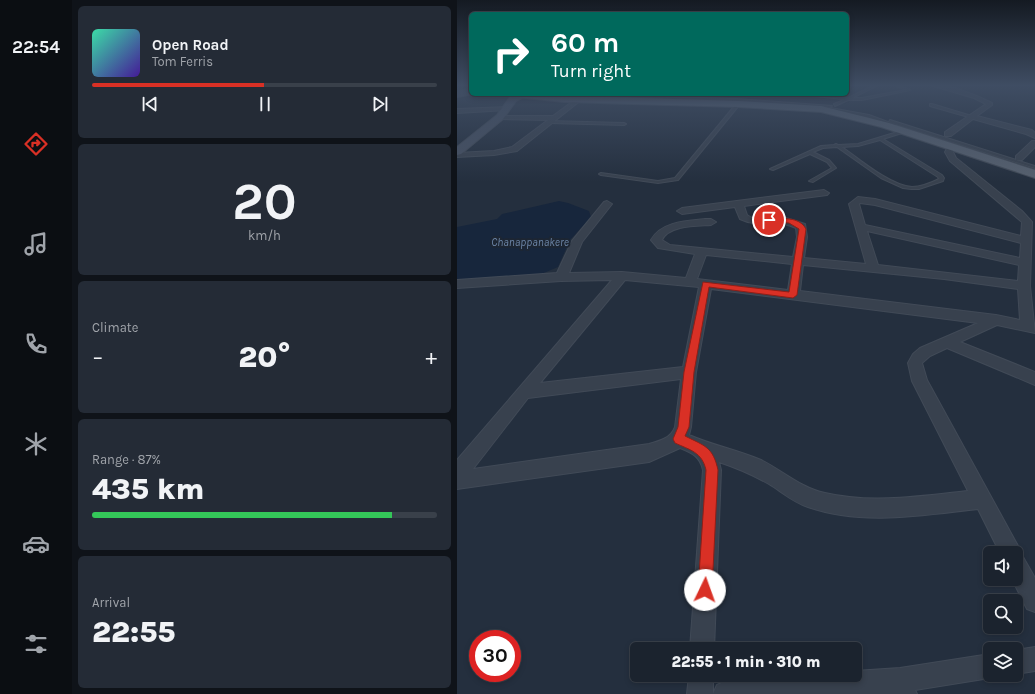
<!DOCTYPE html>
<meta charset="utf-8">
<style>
:root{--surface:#1b232e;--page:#242b36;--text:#f1f3f6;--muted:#a0a4aa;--line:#39404a;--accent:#d93025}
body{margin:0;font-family:Karla,sans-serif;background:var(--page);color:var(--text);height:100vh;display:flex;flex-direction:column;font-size:15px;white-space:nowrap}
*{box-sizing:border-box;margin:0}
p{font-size:13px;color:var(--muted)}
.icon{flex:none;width:22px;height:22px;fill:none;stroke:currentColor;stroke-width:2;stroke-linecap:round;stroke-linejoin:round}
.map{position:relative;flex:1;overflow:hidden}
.sheet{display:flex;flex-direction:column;gap:6px;padding:6px;background:#0f1319;width:385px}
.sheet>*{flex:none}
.top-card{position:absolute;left:12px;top:12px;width:380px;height:84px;border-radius:6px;box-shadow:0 2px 6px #0003,0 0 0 1px var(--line);background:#00695c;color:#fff;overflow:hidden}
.fabs{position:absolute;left:526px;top:546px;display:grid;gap:8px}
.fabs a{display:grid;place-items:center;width:40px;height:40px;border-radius:6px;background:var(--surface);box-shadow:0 2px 6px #0003,0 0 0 1px var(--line);font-size:20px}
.speed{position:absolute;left:12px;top:630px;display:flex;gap:8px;font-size:20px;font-weight:700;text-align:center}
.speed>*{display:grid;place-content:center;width:52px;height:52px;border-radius:50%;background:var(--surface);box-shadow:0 2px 6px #0003,0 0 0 1px var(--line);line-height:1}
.speed .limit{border:6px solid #d22;background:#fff;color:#111}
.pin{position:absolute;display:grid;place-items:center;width:34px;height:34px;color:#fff;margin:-17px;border:2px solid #fff;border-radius:50%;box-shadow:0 1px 4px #0007}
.me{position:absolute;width:44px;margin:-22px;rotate:3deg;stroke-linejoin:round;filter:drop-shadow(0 0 3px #0008)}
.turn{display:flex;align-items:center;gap:14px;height:84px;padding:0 16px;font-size:18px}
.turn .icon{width:52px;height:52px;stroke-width:2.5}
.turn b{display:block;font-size:28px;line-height:34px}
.big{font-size:30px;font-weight:800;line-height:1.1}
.sheet .widget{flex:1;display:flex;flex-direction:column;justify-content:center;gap:6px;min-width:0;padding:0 14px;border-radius:6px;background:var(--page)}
.sheet .dial{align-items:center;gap:0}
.dial b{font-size:52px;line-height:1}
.song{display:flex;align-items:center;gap:12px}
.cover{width:48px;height:48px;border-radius:6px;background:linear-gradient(135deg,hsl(160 70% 55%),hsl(260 70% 35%))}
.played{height:4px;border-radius:2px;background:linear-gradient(90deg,var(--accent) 50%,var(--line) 50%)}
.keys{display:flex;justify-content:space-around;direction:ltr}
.heat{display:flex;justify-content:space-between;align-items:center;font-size:22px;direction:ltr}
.charge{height:6px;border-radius:3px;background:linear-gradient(90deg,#34c759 87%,var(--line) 0)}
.trip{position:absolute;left:173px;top:642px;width:232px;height:40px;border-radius:6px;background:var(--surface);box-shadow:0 2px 6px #0003,0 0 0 1px var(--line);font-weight:800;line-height:40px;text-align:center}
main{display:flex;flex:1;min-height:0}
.menu{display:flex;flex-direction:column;width:72px;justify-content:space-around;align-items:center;background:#0b0e12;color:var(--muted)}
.menu .icon{width:28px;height:28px}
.menu .selected{color:var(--accent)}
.menu b{font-size:18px;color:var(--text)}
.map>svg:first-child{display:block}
.green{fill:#263c3f}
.water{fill:#17263c}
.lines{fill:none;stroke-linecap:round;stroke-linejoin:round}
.lane-casing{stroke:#414a57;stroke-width:2}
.street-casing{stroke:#414a57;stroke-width:2}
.secondary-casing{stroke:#414a57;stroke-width:2}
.primary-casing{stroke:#414a57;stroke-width:2}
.lane{fill:#38414e;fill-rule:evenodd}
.street{fill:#38414e;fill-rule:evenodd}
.secondary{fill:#465061;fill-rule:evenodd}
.primary{fill:#56606e;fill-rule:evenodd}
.route{fill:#d93025;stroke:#8d1f18}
.labels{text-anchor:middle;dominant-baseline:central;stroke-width:4;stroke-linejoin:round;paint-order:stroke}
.far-water-label{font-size:11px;font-style:italic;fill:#6d86a8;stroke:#1d2633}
</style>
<main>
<nav class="menu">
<b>22:54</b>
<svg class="icon selected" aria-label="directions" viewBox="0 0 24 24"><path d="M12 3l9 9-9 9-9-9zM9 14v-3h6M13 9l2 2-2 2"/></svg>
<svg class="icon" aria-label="music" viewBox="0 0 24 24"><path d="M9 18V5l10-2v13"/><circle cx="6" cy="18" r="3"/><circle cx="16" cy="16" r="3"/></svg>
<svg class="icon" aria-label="phone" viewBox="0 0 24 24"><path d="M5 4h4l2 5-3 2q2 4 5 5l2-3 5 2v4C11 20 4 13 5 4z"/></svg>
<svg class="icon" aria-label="climate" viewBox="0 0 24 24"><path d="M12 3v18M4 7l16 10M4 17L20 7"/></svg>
<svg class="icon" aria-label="car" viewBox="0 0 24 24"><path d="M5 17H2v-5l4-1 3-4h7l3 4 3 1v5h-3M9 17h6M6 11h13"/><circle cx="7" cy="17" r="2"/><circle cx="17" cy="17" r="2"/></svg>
<svg class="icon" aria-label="filters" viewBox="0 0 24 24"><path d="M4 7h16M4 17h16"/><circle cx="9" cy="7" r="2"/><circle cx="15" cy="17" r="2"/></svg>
</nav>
<section class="sheet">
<div class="widget">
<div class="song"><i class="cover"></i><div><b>Open Road</b><p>Tom Ferris</p></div></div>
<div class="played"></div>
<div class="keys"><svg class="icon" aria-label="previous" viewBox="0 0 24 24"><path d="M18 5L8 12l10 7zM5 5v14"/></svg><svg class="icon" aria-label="pause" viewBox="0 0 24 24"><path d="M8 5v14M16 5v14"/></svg><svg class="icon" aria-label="next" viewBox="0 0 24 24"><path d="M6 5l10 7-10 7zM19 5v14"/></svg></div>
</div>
<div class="widget dial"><b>20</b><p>km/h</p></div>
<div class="widget"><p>Climate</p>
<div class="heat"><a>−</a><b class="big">20°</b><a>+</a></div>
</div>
<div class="widget"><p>Range · 87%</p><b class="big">435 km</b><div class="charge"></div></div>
<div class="widget"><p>Arrival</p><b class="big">22:55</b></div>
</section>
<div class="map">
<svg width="578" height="694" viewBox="0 0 578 694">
<rect width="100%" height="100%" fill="#242f3e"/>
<polygon class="green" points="180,94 284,94 282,97"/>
<polygon class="water" points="102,201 111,203 132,211 134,217 113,240 101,267 82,275 27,280 0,280 0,227 40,219 45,214"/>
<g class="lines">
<g class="lane-casing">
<g id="lane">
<polygon points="418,85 421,85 395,98 405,98 449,90 437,85 440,85 453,90 405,100 391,100 378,106 377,104 387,100 386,99 338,94 391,98"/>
<polygon points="73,94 81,94 91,96 90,97"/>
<polygon points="98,94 280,99 375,106 373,107 280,101"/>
<polygon points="280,103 283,104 221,180 201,183 144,175 142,174 144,173 201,181 218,178"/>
<polygon points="473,104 475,104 518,117 515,118 473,106"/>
<polygon points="368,107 412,115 439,125 436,126 410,117 367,109"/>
<polygon points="433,120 578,166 578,168 432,122"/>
<polygon points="92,121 167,123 169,124 167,125 93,123"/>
<path d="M447 130 448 132 426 139 485 175 487 178 486 181 462 189H454L446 188 424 178 380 147 366 148 356 152 372 160 379 168 356 182 352 181 375 168 370 162 353 154 316 170 313 169 364 146 377 145 379 144 381 145 401 144ZM423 140 481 177 482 179C474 183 464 187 455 187 434 186 402 159 385 147L401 146Z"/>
</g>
</g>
<g class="street-casing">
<g id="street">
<path d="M473 85C490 83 519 95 535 103V105L520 116 575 130 578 133V138L569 134 516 119 494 136H488V132L529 104 517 98Z"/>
<polygon points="119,99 124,100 60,151 37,155 0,157 0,153 37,151 55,147 91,120 43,119 40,117 41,116 96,116"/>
<polygon points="52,107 53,108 50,110 0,113 0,109"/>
<polygon points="575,141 578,141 578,147 565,160 559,160 559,156"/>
<path d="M492 145 499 147 496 152 499 158 565 211 575 222 573 286 578 333 540 325 503 342 578 372V385L490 348 473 356 465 363 470 380 561 546 564 553 563 555 566 557 578 578V612L570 609 555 579H559V553H543L521 509C466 515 405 526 351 507 336 502 325 492 312 484 296 475 280 468 262 462L264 470 257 649H233L246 470C243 456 235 453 223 448L192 462 0 489V460L155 280 104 281 0 288V280L100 273 115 241 147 202 150 201 155 204 125 242 112 273 165 272 229 278 238 254 201 248 194 240C204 222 228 221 248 219H254L259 222 254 225C240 226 212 225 205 240L213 245 336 257 340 237 339 228C321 219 301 228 283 219L278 207 225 214 220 211 225 208 367 190 372 193 370 195 287 206 290 215 295 218H329L348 224 350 237 347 258 409 264 392 204 401 197 418 199 564 236 565 222 493 161 488 152ZM403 203 418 205 564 243 563 258 408 225 402 204ZM410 231 562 265 561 281 421 265ZM249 255 335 264 331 290 240 279ZM346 265 487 279 561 289 563 320 539 315 343 291ZM168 280 242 287 226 367 83 383ZM254 289 521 323 463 348 456 354 451 363 455 381 511 491C465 496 414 504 368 493 344 488 326 471 304 460 280 450 255 445 232 435L234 427 239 372ZM224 379 218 427C214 438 203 441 192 444L16 469 71 398Z"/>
<polygon points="578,647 578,671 559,674 559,650"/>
<polygon points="533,654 533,675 541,675 533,678 458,690 460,694 256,694 260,685 269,681 350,675 398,675 398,671 443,668"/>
<polygon points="232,675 256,675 256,694 230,694"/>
</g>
</g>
<g class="secondary-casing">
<g id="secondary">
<polygon points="14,89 14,94 16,94 0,97 0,91"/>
<polygon points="61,94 72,94 59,101 46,119 4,154 0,155 0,147 40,115 53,97"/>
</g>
</g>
<g class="primary-casing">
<polygon id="primary" points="53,94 281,101 364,106 432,123 578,170 578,178 424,127 364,112 281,107 107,102 58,97"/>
</g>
<use href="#lane" class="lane"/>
<use href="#street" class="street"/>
<use href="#secondary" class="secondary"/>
<use href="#primary" class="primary"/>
</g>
<linearGradient id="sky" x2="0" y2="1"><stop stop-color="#141a22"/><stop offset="0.47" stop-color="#3f4d63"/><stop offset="1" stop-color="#3f4d63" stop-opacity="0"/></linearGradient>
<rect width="578" height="182" fill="url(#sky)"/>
<path class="route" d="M312 218C325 219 342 216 349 229L340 295 336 298 252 287 237 372 232 427 228 436C248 446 256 447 261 470L255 590 253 595 248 597 243 595 241 590 249 470C245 452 233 450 218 443L216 439 221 427 227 372 246 282 332 292 342 229 332 223 310 222V219Z"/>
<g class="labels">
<g class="far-water-label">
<text x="73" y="242">Chanappanakere</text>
</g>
</g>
</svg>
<div class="fabs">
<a><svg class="icon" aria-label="sound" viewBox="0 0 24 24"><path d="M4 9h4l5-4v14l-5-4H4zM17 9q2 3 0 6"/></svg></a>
<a><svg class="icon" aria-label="search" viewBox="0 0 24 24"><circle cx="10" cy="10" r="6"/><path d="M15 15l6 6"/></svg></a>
<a><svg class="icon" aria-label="layers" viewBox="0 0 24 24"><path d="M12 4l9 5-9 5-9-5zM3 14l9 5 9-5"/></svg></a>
</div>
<div class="speed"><div class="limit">30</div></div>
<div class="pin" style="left:312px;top:220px;background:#d93025"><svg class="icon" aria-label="arrive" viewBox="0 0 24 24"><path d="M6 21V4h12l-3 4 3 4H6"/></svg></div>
<svg class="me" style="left:248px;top:590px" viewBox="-20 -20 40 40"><circle r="19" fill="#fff"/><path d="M0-13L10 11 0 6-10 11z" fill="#d93025"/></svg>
<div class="trip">22:55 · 1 min · 310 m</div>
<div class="top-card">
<div class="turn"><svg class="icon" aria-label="right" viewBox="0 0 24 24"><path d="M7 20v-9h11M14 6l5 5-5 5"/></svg><div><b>60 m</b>Turn right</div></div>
</div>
</div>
</main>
